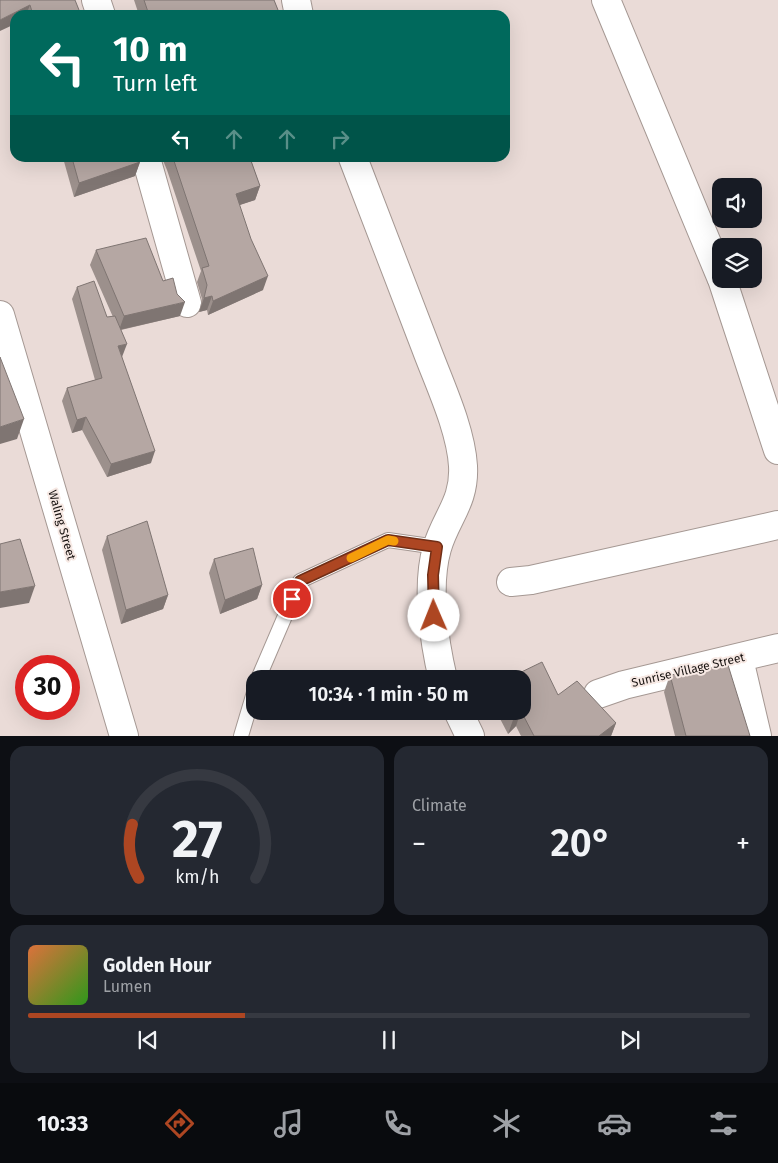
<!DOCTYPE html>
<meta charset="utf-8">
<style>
:root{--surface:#171b24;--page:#242831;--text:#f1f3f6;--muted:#9ea1a6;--line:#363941;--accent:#ad4622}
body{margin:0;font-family:"Fira Sans",sans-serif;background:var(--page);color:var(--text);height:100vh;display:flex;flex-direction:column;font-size:19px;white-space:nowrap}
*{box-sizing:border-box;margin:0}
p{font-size:16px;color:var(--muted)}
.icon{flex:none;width:28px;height:28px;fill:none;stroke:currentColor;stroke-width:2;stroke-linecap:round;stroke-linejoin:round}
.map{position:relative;height:736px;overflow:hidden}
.details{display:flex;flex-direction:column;gap:10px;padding:10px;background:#0d0f14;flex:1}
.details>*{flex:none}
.guide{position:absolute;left:10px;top:10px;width:500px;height:152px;border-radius:15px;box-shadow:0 5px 20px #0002;background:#00695c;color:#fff;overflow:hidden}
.controls{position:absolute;left:712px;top:178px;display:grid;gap:10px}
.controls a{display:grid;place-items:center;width:50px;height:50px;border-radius:10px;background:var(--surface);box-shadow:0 5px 20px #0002;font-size:25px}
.speed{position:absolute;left:15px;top:655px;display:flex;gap:10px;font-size:25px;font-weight:700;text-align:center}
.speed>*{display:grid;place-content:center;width:65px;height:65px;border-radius:50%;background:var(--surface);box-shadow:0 5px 20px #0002;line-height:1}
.speed .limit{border:8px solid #d22;background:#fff;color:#111}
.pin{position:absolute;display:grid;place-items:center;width:42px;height:42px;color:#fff;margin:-21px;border:2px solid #fff;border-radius:50%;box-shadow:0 1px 5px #0007}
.me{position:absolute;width:55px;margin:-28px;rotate:359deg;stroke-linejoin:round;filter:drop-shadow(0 0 4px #0008)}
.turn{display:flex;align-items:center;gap:18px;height:105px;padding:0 20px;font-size:22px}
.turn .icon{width:65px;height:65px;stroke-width:2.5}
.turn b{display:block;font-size:35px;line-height:42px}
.lanes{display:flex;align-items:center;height:48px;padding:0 20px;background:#0003;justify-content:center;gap:25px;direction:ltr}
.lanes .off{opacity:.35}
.big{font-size:38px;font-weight:600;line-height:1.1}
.details .card{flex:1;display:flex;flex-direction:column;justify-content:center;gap:8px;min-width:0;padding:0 18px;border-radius:15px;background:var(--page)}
.details .dial{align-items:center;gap:0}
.dial svg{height:130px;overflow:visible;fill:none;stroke:var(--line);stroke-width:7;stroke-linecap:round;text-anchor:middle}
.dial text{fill:var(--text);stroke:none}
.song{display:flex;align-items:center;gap:15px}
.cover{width:60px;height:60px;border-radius:8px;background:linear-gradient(135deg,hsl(20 70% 55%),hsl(110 70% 35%))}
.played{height:5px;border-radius:2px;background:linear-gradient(90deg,var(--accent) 30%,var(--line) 30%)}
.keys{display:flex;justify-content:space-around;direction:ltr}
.heat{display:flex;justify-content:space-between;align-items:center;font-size:28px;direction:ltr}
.details .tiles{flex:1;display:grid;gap:10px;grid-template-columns:1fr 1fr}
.card:last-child{grid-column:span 2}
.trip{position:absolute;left:246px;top:670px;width:285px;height:50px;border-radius:15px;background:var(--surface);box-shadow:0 5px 20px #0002;font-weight:600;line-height:50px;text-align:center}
.tab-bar{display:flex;height:80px;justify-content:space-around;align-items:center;background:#090b0e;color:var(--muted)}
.tab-bar .icon{width:35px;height:35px}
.tab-bar .current{color:var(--accent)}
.tab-bar b{font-size:22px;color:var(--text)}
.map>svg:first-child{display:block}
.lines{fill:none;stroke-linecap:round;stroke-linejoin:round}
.lane-casing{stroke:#a59893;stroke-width:16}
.street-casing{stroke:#a59893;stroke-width:30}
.lane{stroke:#fff;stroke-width:14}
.street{stroke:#fff;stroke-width:28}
.wall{fill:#9c908c}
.shaded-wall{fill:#7f7572}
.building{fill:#b5a7a3;stroke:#7f7572}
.route-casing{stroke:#702e16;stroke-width:12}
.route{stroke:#ad4622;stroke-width:9}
.slow{stroke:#f59e0b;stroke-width:9}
.labels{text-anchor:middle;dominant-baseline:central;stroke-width:4;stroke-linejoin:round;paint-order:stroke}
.street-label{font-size:12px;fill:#16110f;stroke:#f7e9e4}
</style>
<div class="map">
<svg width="778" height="736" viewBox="0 0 778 736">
<rect width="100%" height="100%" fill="#eadbd7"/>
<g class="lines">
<g class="lane-casing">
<g id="lane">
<polyline points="258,679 300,581 388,540 437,547"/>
<polyline points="241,736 255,689"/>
</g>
</g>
<g class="street-casing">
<g id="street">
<polyline points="96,0 101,15"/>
<polyline points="296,0 299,15"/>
<polyline points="606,0 721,277"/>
<polyline points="146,158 187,303"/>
<path d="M353 158C377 221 401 284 426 348 439 383 461 429 463 466 465 502 446 517 437 548 426 586 434 641 443 679"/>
<polyline points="722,279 778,450"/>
<polyline points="0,315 124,736"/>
<polyline points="511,582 531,580 778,525"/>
<polyline points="739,659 757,736"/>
<polyline points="598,694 624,685 778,648"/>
<polyline points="458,711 470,736"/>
</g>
</g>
<use href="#lane" class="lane"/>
<use href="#street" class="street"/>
</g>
<g class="wall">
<polygon points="0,0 81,15 15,15"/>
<polygon points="134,0 274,0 280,15 139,15"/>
<polygon points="63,158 139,158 140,162 135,176 74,197"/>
<polygon points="162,158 250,158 260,186 255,200 239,205 263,290 208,315 207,310 199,312 202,299 197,282 201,271 167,170"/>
<polygon points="96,250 163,281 180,316 121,330 122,357 151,463 107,477 82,430 72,433 62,401 67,388 95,380 72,299 77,287 107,317 113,317 90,265"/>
<polygon points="107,536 168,595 163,609 121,624 102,550"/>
<polygon points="214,559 262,585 257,599 220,614 209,573"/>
<polygon points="670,675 750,736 675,736 664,692"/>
<polygon points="558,695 616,723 611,736 521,736 516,726 508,734 496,711 522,711"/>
</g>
<g class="shaded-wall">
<polygon points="30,5 26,15 15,15 15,24 0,31 0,20"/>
<polygon points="140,162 135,176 74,197 79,183"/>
<polygon points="260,186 255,200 231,208 236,194"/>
<polygon points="268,276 263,290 208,315 213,301"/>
<polygon points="212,296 207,310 199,312 204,298"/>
<polygon points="185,302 180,316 119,330 124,316"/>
<polygon points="127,344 122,357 118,346"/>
<polygon points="86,417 82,430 72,433 77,420"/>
<polygon points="24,419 17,439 0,444 0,427"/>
<polygon points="155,451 151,463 107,477 111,464"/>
<polygon points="262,585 257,599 220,614 225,600"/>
<polygon points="35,586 29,603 0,608 0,592"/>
<polygon points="168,595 163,609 121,624 126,610"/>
<polygon points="521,711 516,726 508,734 513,720"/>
<polygon points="616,723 611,736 599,736"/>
</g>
<g class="building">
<polygon points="0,0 75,0 81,15 33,15 30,5 0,20"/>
<polygon points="144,0 274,0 280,15 149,15"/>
<polygon points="72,158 139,158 140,162 79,183"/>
<polygon points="173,158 250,158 260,186 236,194 251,239 268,276 213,301 212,296 204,298 207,285 202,268 209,266"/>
<polygon points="146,238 163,281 173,278 177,294 185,302 124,316 96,250"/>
<polygon points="94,281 107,317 115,316 127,344 118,346 155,451 111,464 86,417 77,420 67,388 102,378 77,287"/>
<polygon points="0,357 24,419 0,427"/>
<polygon points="147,521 168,595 126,610 107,536"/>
<polygon points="20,539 35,586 0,592 0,544"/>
<polygon points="253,548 262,585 225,600 214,559"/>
<polygon points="542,662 558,695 577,681 616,723 599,736 534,736 521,711 513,720 508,711 522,711 522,679 507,679"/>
<polygon points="728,665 750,736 686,736 670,675"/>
</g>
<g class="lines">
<g class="route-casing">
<polyline id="route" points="292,599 300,581 388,540 437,547 433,575 434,616"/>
</g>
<use href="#route" class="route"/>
<polyline class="slow" points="351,558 388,540 394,541"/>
</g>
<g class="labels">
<g class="street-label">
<text transform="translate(62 525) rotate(74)">Waling Street</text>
<text transform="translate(688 670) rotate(-13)">Sunrise Village Street</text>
</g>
</g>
</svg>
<div class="controls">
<a><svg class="icon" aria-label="sound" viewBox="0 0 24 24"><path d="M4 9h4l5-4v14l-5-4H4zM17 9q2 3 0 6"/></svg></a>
<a><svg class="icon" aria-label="layers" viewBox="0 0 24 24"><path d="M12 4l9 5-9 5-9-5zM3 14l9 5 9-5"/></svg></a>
</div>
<div class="speed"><div class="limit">30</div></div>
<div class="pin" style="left:292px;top:599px;background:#d93025"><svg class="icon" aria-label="arrive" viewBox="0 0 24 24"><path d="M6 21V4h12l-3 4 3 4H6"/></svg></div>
<svg class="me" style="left:434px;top:616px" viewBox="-20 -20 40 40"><circle r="19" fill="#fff"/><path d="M0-13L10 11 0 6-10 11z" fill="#ad4622"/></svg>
<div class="trip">10:34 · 1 min · 50 m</div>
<div class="guide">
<div class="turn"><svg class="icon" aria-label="left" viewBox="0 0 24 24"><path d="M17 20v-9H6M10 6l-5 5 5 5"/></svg><div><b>10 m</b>Turn left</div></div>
<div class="lanes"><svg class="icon" aria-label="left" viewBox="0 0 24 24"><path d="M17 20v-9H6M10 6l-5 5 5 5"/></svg><svg class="icon off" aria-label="ahead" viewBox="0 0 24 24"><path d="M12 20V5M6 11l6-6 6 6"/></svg><svg class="icon off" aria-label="ahead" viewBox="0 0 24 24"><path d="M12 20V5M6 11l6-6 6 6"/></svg><svg class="icon off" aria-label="right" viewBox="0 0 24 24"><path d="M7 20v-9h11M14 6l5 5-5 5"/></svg></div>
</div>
</div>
<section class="details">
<div class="tiles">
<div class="card dial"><svg viewBox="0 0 100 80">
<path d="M14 69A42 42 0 1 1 86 69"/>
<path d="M14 69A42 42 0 0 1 10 36" stroke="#ad4622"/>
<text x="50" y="56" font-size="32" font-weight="700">27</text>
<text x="50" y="72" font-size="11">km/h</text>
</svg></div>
<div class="card"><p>Climate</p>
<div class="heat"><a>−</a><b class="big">20°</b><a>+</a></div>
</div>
<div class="card">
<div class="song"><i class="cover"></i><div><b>Golden Hour</b><p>Lumen</p></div></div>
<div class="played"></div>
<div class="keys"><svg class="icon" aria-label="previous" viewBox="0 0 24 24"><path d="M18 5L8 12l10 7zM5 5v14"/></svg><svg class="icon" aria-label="pause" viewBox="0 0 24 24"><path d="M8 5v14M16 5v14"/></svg><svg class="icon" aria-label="next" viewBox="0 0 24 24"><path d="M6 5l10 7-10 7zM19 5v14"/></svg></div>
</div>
</div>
</section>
<nav class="tab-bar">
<b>10:33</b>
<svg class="icon current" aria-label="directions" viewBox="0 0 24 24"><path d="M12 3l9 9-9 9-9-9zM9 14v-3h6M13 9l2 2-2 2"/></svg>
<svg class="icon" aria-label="music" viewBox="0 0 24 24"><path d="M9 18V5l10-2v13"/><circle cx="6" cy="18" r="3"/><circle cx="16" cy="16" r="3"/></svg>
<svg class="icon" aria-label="phone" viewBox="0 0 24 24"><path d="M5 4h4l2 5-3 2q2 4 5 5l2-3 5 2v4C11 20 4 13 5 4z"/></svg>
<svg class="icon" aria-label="climate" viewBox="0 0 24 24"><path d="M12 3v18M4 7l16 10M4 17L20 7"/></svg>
<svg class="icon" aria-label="car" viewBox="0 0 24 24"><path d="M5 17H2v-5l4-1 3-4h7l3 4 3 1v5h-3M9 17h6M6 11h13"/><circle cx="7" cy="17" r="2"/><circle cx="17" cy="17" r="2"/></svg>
<svg class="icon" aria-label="filters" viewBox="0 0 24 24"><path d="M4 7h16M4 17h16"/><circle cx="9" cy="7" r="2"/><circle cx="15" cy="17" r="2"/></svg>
</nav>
